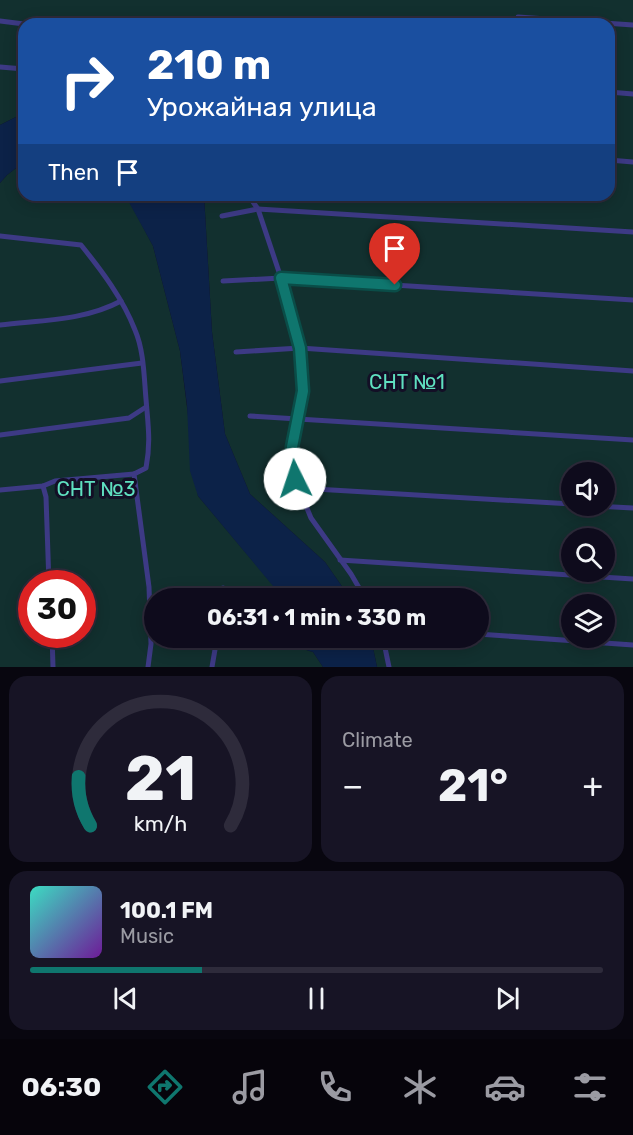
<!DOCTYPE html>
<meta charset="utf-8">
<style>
:root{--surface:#0e0b1c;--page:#171425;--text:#f1f3f6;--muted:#9b9ba3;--line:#2e2b3b;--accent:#0f766e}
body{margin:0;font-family:Rubik,sans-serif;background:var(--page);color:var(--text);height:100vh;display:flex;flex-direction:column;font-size:22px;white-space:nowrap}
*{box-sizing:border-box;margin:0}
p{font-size:20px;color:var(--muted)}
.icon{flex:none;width:33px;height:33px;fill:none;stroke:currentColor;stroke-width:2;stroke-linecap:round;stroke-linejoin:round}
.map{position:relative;height:667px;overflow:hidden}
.panel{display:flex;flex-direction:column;gap:9px;padding:9px;background:#08060f;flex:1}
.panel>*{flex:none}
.guide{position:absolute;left:18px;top:18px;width:597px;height:183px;border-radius:18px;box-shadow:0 3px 15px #0003,0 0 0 2px var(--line);background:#1a4fa0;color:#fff;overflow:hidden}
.fabs{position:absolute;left:561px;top:462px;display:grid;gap:12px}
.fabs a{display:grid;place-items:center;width:54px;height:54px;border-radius:50%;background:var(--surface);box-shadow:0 3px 15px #0003,0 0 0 2px var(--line);font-size:30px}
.speed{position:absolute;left:18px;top:570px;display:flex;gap:12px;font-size:30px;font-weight:700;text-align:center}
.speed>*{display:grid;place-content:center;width:78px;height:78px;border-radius:50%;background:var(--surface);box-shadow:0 3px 15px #0003,0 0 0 2px var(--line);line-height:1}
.speed .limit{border:9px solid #d22;background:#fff;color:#111}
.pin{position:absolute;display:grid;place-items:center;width:51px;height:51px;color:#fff;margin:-62px -26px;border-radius:50% 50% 50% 0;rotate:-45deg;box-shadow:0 0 6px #0007}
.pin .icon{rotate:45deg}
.me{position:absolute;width:66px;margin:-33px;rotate:356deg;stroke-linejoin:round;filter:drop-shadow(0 0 4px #0008)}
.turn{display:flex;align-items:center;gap:21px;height:126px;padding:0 30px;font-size:27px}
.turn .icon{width:78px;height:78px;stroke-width:2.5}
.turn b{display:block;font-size:42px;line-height:51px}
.then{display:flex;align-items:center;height:57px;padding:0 30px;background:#0003;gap:12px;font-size:22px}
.big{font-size:45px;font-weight:700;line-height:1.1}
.panel .card{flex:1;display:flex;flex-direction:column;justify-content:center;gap:9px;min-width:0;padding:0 21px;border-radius:18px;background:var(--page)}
.panel .dial{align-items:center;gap:0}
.dial svg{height:156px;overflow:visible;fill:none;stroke:var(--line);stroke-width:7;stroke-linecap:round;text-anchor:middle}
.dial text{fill:var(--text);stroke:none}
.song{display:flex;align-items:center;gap:18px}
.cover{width:72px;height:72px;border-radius:9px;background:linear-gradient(135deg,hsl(170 70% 55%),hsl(280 70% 35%))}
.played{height:6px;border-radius:3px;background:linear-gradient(90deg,var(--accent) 30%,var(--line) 30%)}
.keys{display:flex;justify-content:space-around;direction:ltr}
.heat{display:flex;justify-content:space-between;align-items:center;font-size:33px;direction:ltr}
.panel .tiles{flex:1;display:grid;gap:9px;grid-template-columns:1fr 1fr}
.card:last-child{grid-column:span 2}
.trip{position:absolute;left:144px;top:588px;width:345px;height:60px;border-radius:30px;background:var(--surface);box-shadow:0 3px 15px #0003,0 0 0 2px var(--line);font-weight:700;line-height:60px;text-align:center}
.tabs{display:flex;height:96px;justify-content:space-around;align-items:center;background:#06040b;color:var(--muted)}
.tabs .icon{width:42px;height:42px}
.tabs .current{color:var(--accent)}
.tabs b{font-size:27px;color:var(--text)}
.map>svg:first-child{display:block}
.green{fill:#12302f;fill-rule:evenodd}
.water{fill:#0c2248}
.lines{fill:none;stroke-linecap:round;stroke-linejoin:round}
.street{stroke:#3d3a85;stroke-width:5}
.route-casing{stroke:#0a4d48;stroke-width:15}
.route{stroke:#0f766e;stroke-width:10}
.labels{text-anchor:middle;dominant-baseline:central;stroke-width:6;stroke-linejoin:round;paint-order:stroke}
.park-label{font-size:20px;fill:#5fe0c0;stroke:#130f26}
</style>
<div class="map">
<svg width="633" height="667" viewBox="0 0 633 667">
<rect width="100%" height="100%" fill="#130f26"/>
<g class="green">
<path d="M0 0H633V667H377L371 638H478V598H350L325 562 250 494 225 434 212 332 204 195H609V24H24V113L0 125ZM572 472H604V506H572ZM572 538H604V572H572ZM572 604H604V638H572Z"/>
<path d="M24 162V195H125L129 201 153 246 180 351 198 496 283 597 154 598V638H286L287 644 313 652 323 667H0V183L7 175ZM32 584H82V634H32Z"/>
</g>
<g class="water">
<polygon points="24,113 24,162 7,175 0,183 0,125"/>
<polygon points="125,195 204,195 212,332 225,434 250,494 325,562 350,598 283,598 198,496 190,471 187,405 180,351 153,246"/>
<polygon points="286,638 371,638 377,667 323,667 313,652 287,644"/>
</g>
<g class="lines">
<g class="street">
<polyline points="518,17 633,25"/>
<polyline points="0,21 24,24"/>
<polyline points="0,67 24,69"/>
<polyline points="609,92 633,94"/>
<polyline points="609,160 633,162"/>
<polyline points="248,195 258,209 281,278 300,348 303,391 292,447 295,479 311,518 351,574 365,598"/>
<polyline points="222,216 258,209 633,232"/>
<path d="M0 236 81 245C102 271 123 299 135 330 144 351 144 377 146 399 148 425 151 442 146 468L134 474 149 587 151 644 148 667"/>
<polyline points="223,281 281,278 633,300"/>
<path d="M0 325C40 320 84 321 121 301"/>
<polyline points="236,352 300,348 633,371"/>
<polyline points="0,381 142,363"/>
<polyline points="250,416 633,440"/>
<polyline points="0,435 129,418 146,407"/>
<polyline points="43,486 46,497 49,584"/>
<polyline points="298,488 572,504"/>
<polyline points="0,490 43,486 55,481 134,474"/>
<polyline points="595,506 633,508"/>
<polyline points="340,560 633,579"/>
<polyline points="222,598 223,588"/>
<polyline points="52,634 53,667"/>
<polyline points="478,634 633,645"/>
<polyline points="383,638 389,667"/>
<polyline points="212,667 217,638"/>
</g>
</g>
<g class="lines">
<g class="route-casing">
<polyline id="route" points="295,479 292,447 303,391 300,348 281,278 395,285"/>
</g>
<use href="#route" class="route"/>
</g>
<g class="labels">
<g class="park-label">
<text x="407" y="382">СНТ №1</text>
<text x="96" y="489">СНТ №3</text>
</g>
</g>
</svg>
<div class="fabs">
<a><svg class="icon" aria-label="sound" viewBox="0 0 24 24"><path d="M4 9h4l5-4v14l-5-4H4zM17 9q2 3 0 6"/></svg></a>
<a><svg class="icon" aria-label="search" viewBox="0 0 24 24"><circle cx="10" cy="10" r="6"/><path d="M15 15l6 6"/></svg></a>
<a><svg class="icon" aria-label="layers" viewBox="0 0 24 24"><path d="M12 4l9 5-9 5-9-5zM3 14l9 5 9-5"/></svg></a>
</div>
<div class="speed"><div class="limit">30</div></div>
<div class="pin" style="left:395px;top:285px;background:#d93025"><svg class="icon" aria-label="arrive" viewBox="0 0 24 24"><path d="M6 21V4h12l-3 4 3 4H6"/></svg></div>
<svg class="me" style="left:295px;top:479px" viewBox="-20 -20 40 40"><circle r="19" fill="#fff"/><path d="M0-13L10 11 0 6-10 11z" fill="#0f766e"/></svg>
<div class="trip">06:31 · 1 min · 330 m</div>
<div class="guide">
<div class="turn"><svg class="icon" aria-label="right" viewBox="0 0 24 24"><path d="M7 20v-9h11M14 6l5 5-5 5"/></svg><div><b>210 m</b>Урожайная улица</div></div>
<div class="then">Then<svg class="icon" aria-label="arrive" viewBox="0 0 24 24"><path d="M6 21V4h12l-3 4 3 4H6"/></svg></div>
</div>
</div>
<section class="panel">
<div class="tiles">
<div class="card dial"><svg viewBox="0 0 100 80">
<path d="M14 69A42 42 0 1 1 86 69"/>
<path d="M14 69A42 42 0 0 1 8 44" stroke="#0f766e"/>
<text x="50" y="56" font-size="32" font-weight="700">21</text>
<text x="50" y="72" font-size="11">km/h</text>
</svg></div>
<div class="card"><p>Climate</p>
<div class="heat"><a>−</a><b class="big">21°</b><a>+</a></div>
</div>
<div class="card">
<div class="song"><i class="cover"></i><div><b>100.1 FM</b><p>Music</p></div></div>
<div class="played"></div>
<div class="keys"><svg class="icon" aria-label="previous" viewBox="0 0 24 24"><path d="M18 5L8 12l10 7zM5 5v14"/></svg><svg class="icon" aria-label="pause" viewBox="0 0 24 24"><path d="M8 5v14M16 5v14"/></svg><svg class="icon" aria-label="next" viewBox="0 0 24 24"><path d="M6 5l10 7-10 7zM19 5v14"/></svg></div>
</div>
</div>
</section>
<nav class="tabs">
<b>06:30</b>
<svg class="icon current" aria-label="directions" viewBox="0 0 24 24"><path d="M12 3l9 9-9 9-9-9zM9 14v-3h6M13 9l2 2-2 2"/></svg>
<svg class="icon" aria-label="music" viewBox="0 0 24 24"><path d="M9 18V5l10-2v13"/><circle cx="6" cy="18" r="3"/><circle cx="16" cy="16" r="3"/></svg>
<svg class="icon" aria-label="phone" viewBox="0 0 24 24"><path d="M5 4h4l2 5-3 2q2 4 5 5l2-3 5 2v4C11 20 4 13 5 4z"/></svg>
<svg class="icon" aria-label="climate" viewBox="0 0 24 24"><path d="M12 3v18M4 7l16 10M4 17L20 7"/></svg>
<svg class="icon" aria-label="car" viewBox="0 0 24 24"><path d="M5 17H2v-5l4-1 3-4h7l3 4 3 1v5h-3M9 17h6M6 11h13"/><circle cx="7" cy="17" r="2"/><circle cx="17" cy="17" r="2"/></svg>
<svg class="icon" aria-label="filters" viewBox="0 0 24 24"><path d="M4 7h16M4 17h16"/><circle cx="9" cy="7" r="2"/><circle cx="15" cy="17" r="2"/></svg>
</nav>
